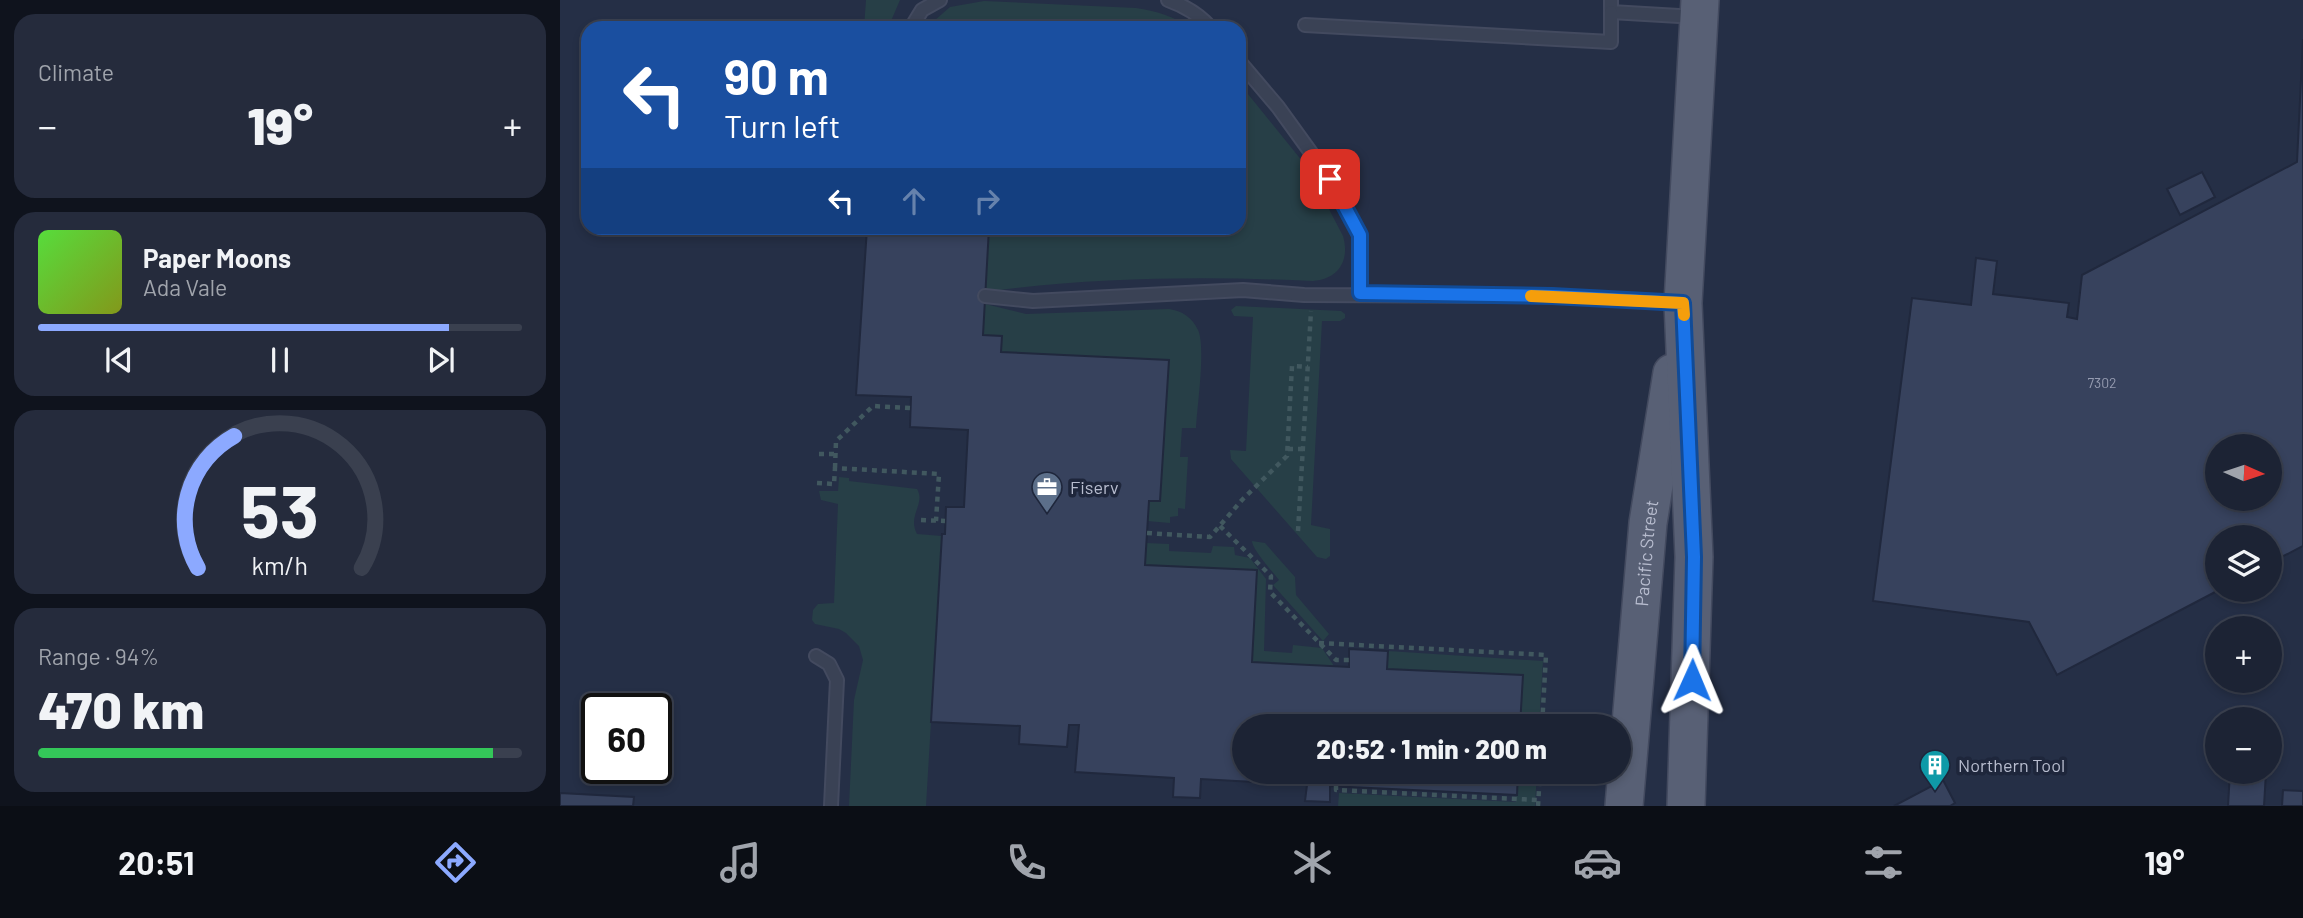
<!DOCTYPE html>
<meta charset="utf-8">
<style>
:root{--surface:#1c2334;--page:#252b3c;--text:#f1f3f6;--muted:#a0a4ac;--line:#3a404f;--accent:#8ca9ff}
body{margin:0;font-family:Barlow,sans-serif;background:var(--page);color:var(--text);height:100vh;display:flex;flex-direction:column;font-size:26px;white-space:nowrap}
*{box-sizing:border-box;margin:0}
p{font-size:23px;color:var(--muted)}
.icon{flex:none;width:38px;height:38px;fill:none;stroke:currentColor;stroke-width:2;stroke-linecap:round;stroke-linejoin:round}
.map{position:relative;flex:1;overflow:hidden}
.details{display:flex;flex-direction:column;gap:14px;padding:14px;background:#0f131d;width:560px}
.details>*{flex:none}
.top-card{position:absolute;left:21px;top:21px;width:665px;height:214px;border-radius:21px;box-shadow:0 4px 10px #0003,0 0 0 2px var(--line);background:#1a4fa0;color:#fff;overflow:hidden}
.needle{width:46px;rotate:93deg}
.fabs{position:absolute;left:1645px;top:434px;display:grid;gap:14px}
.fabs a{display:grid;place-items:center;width:77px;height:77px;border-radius:50%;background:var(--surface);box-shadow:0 4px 10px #0003,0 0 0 2px var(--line);font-size:35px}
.speed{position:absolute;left:21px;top:693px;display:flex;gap:14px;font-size:35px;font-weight:700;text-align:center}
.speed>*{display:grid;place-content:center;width:91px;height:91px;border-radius:50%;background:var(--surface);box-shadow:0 4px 10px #0003,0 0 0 2px var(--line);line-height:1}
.speed .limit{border:4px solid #111;border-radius:10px;background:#fff;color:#111}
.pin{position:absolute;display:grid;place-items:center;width:60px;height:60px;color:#fff;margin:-30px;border-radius:14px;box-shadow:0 4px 10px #0006}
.me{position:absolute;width:77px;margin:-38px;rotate:1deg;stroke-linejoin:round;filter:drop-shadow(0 0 5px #0008)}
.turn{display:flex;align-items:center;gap:24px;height:147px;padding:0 28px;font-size:32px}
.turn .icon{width:91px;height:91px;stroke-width:2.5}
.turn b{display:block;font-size:49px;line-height:60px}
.lanes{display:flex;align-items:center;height:66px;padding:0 28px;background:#0003;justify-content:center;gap:35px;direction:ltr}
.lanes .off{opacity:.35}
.big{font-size:52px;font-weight:800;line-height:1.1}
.details .card{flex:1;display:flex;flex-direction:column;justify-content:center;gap:10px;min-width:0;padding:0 24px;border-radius:21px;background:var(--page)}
.details .dial{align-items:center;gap:0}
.dial svg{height:182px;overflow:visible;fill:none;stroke:var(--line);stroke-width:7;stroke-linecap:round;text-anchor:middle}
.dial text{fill:var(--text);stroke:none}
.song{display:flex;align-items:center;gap:21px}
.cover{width:84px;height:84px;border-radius:10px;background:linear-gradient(135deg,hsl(110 70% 55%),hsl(70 70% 35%))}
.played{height:7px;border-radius:4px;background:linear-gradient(90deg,var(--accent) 85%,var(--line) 85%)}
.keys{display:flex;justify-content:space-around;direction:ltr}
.heat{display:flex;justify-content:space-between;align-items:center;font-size:38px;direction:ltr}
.charge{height:10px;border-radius:5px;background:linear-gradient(90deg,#34c759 94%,var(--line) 0)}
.trip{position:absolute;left:672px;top:714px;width:399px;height:70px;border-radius:35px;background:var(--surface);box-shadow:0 4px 10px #0003,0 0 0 2px var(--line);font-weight:800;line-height:70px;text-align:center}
.dock{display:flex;height:112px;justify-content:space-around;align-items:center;background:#0b0e15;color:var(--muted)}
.dock .icon{width:49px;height:49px}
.dock .on{color:var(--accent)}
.dock b{font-size:32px;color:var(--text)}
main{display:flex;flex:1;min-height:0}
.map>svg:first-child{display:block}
.green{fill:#273f47}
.building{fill:#37425d;stroke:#20283d;stroke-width:2;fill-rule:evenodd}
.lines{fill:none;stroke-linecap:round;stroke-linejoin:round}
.service-casing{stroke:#434a5f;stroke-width:16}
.primary-casing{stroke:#434a5f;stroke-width:40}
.path{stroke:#41585f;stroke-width:4.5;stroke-dasharray:5 5;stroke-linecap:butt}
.service{stroke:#3a4255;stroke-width:12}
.primary{stroke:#586075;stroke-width:37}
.route-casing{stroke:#114b97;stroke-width:18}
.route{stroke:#1a73e8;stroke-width:12}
.slow{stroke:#f59e0b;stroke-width:12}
.labels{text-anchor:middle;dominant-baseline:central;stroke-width:7;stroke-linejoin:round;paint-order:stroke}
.number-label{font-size:14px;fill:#969cb1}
.poi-label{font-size:18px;fill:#b8bdcf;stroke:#1e263b;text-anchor:start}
.street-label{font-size:18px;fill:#b8bdcf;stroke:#1e263b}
</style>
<main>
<section class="details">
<div class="card"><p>Climate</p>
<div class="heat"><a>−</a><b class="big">19°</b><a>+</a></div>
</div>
<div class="card">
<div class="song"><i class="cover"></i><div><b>Paper Moons</b><p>Ada Vale</p></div></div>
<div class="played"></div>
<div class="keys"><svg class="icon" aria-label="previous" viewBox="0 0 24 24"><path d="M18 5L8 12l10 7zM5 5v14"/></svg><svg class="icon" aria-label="pause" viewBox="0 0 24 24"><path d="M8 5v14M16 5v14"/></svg><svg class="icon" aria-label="next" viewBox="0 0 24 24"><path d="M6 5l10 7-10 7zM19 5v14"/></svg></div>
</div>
<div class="card dial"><svg viewBox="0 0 100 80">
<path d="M14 69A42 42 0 1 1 86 69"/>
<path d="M14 69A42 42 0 0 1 30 11" stroke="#8ca9ff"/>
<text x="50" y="56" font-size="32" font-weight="700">53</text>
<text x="50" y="72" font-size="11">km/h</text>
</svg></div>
<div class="card"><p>Range · 94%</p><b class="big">470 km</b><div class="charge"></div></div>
</section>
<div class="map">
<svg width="1743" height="806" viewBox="0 0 1743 806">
<rect width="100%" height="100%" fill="#252f46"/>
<g class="green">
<polygon points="306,0 340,0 328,28 304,28"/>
<path d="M424 1 576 8C596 11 614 16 630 28H366L390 7Z"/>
<path d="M679 83 747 167 783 236C790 260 779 279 753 281 645 276 533 277 425 292L429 228H679Z"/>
<path d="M425 304 466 314 609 309C622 311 632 317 638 330 646 347 637 407 636 428H622L620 457H628L625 509 618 508V516L610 517V523L587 521 589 501H600L609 360 441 352V336L423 335Z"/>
<polygon points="676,306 781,311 785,314 785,318 780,321 762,321 751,525 770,529 770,556 766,559 757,557 671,459 670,450 686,451 693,317 674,316 671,310"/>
<path d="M279 477 289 478V481L357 489C366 504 347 515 357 534L382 536 366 806H289L294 700 303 660 299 646 286 633 279 629 255 624 252 620 253 610 258 604 274 603 278 504 261 500 259 491H278Z"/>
<path d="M692 541 705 543 735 577 736 595 769 634 763 641 713 585 719 580C712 571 692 549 692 541Z"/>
<polygon points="586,543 609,544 609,551 651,553 653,546 674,547 675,555 690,558 706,579 704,651 732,653 733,645 762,648 774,666 692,662 696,570 585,565"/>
<polygon points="828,651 983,661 979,726 960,726 963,675 827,669"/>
<polygon points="958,772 977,772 975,806 778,806 779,793 956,802"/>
</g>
<g class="building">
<path d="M1743 39V546L1710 563V537H1657V590H1659L1497 675 1469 622 1313 601 1352 298 1411 305 1416 258 1437 261 1433 294 1509 303 1507 317 1517 319 1522 275 1737 162ZM1657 446H1710V499H1657Z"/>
<polygon points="1642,172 1655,197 1620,215 1607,189"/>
<polygon points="307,228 429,228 423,335 442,336 441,352 609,360 600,501 589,501 585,565 697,570 692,662 789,667 789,649 828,651 827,669 963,675 960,726 684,726 684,772 958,772 957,795 770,786 770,802 745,801 747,785 641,779 640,798 613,797 614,778 515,772 519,725 509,725 507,747 459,744 460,726 371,722 382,534 385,534 386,507 404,507 408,430 350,427 351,397 296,395"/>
<polygon points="1670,772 1706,772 1704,806 1668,806"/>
<polygon points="1383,780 1395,803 1390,806 1334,806"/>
<polygon points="1723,790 1743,791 1743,806 1722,806"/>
<polygon points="0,793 74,797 73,806 0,806"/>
</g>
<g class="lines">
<g class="service-casing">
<g id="service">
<path d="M608 0C625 6 639 14 651 28"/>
<polyline points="1051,0 1051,12 1136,17"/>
<polyline points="745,25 1051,42 1051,12"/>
<polyline points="351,28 362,10 380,0"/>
<polyline points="679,61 718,107 770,179 800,235 800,293"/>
<polyline points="425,296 473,301 683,290 744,295 992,296 1120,303"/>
<polyline points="256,656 269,664 277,680 271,806"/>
</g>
</g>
<g class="primary-casing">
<g id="primary">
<path id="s1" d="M1064 806 1088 523 1112 373"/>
<polyline points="1126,806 1134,557 1123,303 1140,0"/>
</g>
</g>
<g class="path">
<polyline points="728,449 743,449"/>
<polyline points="259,454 276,454"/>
<polyline points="275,468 276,441 313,406 350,408"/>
<polyline points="257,483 274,484 275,468 379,474 376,521"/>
<polyline points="361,520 385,521"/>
<polyline points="660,526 711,576 710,592 776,660 789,660"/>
<polyline points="738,531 751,311"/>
<polyline points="587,533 650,537 682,500 727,456 732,366 748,367"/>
<polyline points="759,643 986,655 982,726"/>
<polyline points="776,786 776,790 979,800"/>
<polyline points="978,806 980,772"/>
</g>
<use href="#service" class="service"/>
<use href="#primary" class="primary"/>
</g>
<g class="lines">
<g class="route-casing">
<polyline id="route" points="770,179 800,235 800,293 992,296 1123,303 1134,557 1132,680"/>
</g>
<use href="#route" class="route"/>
<polyline class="slow" points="971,296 1123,303 1124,315"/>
</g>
<defs>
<g id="office-pin" transform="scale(1.575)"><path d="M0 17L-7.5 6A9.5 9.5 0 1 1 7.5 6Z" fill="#5c6f8a" stroke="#1e263b"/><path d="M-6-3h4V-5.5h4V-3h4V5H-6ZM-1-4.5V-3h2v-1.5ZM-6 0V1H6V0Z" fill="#fff"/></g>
<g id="building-pin" transform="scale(1.575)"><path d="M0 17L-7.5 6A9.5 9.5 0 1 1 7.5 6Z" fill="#0f9aa8" stroke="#1e263b"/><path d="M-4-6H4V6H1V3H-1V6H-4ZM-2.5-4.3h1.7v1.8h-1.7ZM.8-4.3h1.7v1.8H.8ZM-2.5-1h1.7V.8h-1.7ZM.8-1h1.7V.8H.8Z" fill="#fff"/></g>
</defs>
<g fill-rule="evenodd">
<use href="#office-pin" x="487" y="487"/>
<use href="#building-pin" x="1375" y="765"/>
</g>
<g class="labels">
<g class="number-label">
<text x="1542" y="382">7302</text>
</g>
<g class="poi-label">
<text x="510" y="487">Fiserv</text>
<text x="1398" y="765">Northern Tool</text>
</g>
<g class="street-label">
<text stroke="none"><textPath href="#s1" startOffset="254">Pacific Street</textPath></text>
</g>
</g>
</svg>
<div class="fabs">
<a><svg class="needle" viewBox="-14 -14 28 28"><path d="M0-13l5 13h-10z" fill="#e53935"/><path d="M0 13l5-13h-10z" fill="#a0a4ac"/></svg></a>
<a><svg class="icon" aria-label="layers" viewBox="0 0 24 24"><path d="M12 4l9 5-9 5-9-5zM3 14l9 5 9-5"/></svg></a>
<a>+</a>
<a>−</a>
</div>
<div class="speed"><div class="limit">60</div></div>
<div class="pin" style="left:770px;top:179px;background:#d93025"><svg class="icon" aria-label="arrive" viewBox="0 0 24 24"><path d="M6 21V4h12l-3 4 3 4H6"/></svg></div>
<svg class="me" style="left:1132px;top:680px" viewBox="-20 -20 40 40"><path d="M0-17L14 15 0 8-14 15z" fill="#1a73e8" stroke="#fff" stroke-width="4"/></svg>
<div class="trip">20:52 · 1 min · 200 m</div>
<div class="top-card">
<div class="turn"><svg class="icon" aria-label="left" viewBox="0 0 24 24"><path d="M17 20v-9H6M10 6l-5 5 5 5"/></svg><div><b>90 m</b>Turn left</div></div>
<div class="lanes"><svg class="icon" aria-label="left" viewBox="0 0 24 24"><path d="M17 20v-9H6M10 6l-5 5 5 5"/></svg><svg class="icon off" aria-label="ahead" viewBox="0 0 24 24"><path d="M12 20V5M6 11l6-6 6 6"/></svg><svg class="icon off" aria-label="right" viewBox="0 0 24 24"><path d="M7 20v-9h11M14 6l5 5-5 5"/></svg></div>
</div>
</div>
</main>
<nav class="dock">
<b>20:51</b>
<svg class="icon on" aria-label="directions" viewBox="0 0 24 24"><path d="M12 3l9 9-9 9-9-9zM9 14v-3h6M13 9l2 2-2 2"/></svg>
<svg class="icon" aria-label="music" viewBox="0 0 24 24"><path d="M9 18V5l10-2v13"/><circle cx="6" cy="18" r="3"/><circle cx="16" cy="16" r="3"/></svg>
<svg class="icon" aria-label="phone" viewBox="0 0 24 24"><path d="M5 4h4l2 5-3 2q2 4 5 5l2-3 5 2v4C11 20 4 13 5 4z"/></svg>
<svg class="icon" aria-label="climate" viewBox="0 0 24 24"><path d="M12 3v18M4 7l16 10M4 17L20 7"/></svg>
<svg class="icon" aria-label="car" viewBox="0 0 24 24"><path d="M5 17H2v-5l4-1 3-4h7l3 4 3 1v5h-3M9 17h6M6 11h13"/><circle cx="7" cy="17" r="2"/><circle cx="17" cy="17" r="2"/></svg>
<svg class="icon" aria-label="filters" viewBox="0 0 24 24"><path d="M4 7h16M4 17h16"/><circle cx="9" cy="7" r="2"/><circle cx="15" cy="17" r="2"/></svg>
<b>19°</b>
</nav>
